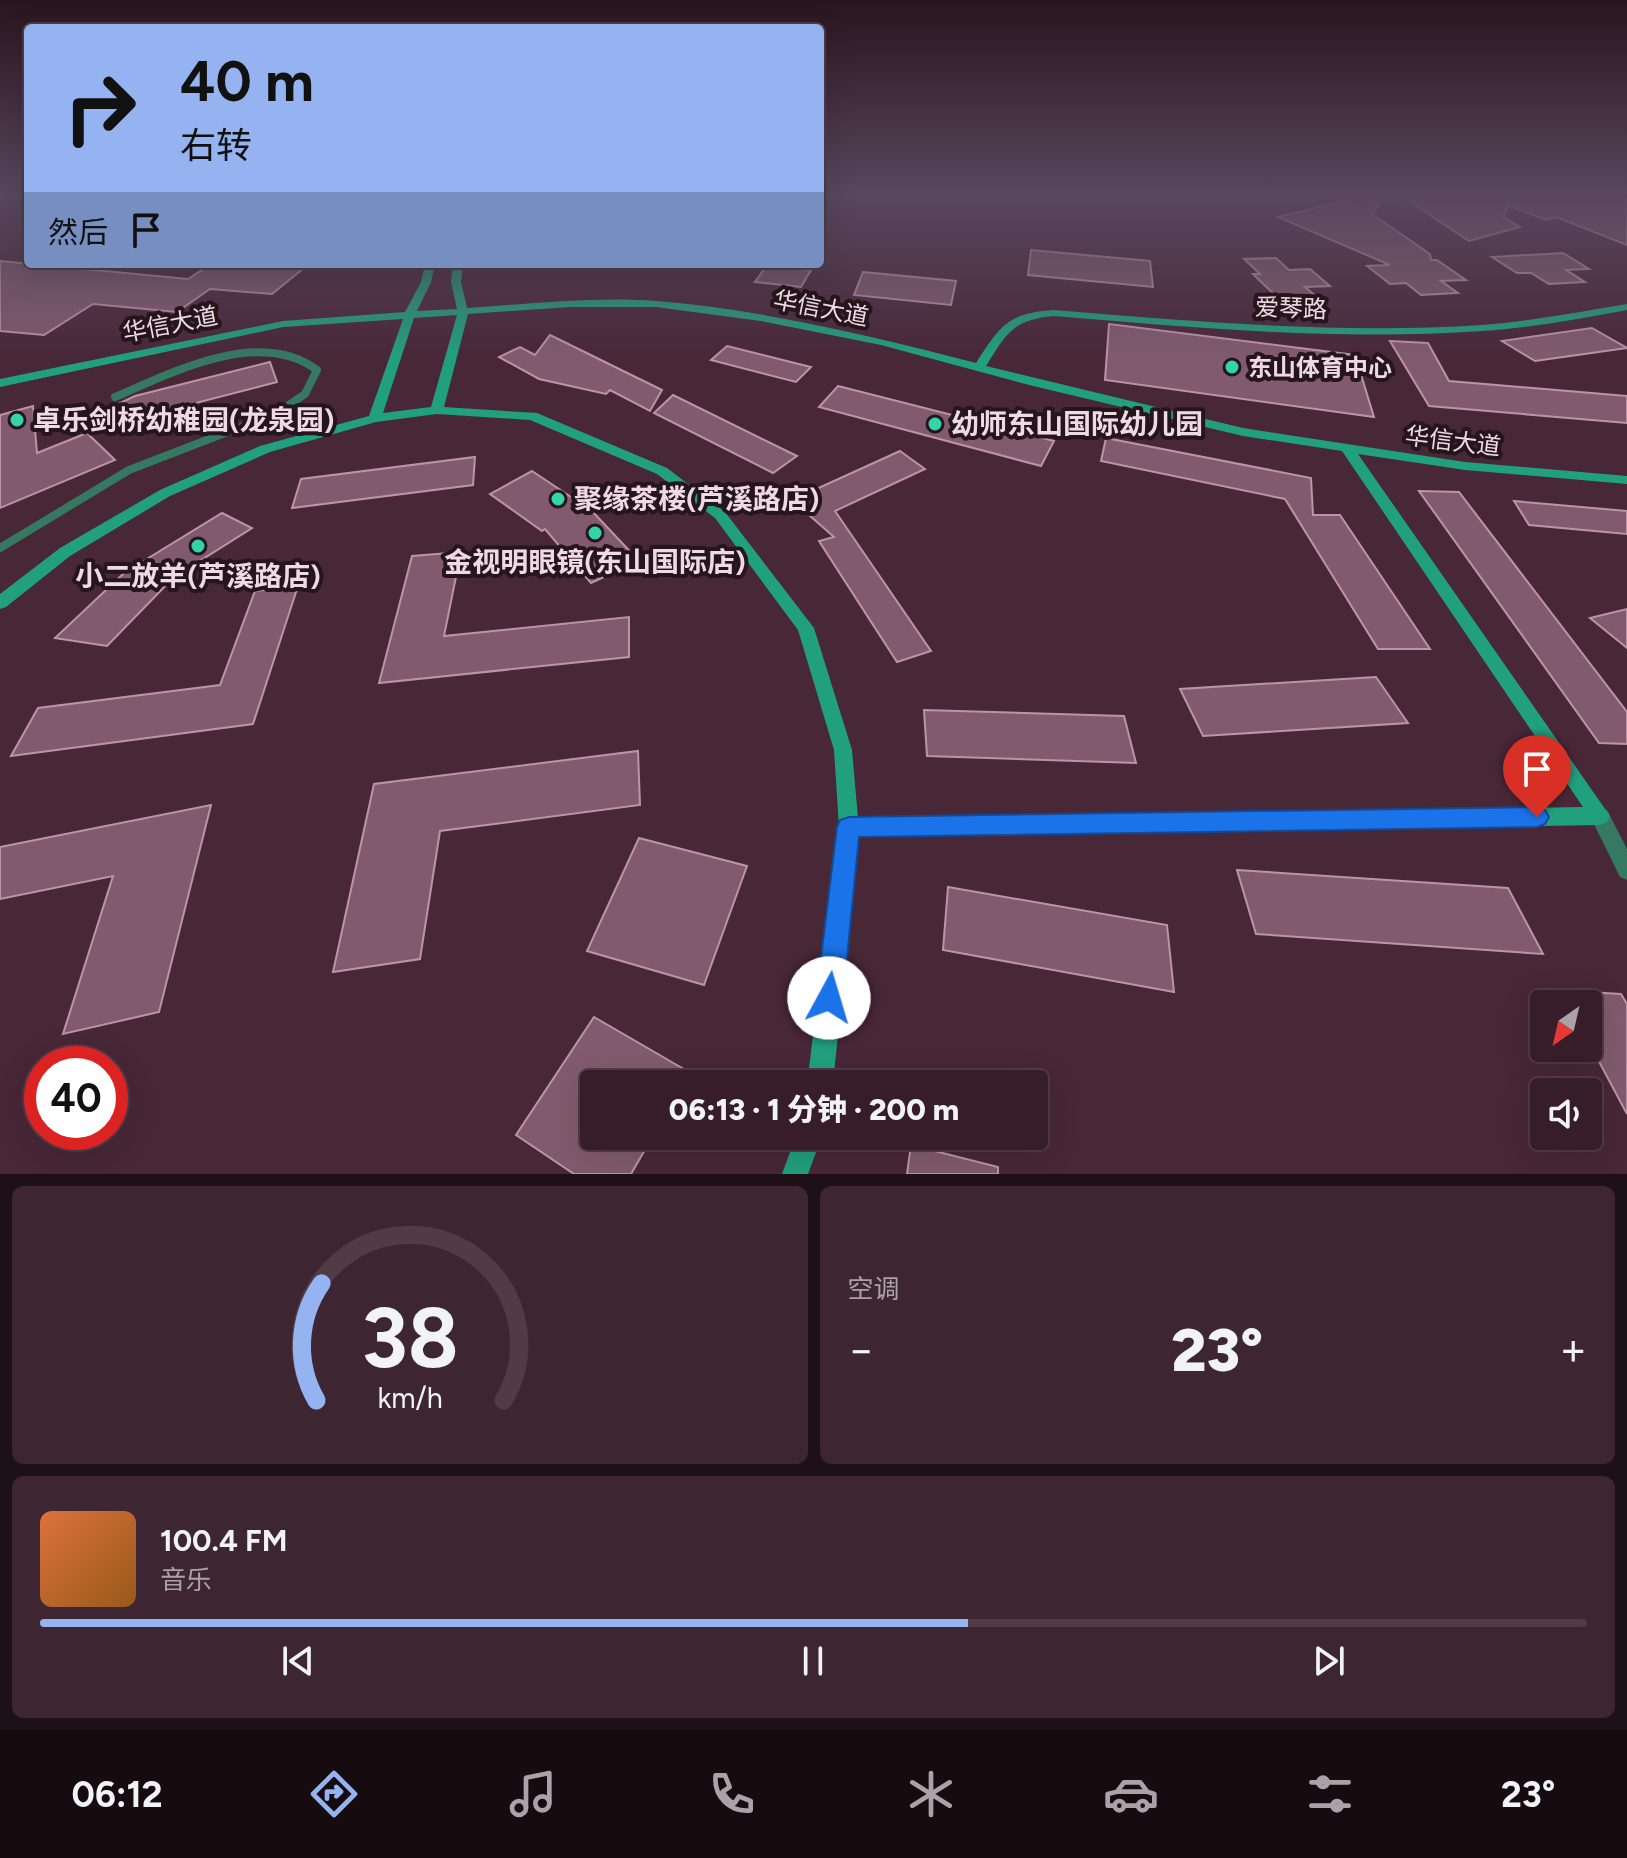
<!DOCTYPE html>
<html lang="zh">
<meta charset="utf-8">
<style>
:root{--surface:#361d29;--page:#3d2631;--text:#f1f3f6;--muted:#aaa2a8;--line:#503b46;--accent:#95b2f1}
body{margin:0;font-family:Figtree,"Noto Sans SC",sans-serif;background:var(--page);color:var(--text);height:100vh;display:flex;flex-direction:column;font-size:30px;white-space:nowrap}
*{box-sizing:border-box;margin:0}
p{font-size:26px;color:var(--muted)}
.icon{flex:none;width:44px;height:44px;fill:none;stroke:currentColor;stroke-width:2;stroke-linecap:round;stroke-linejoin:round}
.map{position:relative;height:1174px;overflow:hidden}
.side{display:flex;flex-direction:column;gap:12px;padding:12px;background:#1e1017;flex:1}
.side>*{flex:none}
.banner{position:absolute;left:24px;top:24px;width:800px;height:244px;border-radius:8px;box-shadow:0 8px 32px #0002,0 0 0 2px var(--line);background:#95b2f1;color:#111;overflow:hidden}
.needle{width:52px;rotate:214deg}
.fabs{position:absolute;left:1530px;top:990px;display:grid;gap:16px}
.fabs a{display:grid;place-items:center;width:72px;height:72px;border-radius:8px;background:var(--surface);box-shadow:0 8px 32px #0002,0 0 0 2px var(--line);font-size:40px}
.speed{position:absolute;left:24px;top:1046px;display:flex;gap:16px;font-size:40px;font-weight:700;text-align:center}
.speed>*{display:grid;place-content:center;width:104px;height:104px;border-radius:50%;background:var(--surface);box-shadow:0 8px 32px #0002,0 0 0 2px var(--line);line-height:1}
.speed .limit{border:12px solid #d22;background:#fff;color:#111}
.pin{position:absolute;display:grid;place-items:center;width:68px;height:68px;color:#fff;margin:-82px -34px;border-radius:50% 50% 50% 0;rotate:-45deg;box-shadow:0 0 8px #0007}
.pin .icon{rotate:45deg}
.me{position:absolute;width:88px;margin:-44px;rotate:6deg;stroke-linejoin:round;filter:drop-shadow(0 0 6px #0008)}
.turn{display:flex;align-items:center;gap:28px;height:168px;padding:0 24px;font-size:36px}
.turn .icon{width:104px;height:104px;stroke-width:2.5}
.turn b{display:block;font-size:56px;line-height:68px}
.then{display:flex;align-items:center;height:76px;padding:0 24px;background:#0003;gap:16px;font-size:30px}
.big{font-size:60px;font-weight:800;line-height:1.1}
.side .widget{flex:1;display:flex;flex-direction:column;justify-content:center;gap:12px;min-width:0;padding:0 28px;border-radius:12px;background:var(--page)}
.side .dial{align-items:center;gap:0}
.dial svg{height:208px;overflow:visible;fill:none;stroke:var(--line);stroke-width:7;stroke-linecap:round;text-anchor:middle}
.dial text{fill:var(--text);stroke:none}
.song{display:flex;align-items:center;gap:24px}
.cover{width:96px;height:96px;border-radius:12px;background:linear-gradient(135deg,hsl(20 70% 55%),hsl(30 70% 35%))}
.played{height:8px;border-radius:4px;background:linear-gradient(90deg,var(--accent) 60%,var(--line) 60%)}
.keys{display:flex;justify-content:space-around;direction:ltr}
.heat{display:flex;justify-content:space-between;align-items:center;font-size:44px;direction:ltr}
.side .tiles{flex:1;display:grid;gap:12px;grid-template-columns:1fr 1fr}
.widget:last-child{grid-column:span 2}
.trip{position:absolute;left:580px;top:1070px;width:468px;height:80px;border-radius:8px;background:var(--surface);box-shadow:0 8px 32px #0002,0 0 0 2px var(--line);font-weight:800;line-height:80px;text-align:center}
.tabs{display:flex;height:128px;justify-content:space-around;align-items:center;background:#160c10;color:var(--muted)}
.tabs .icon{width:56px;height:56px}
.tabs .on{color:var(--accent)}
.tabs b{font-size:36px;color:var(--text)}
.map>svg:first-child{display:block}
.building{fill:#815b6d;stroke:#bd94a7;stroke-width:2}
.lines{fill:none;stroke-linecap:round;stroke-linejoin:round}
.lane{stroke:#357963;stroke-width:8}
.street{fill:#357963;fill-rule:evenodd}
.secondary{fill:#21a07e;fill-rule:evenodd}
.route{fill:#1a73e8;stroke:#114b97;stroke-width:2}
.poi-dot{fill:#33d4a8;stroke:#25151d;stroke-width:3}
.labels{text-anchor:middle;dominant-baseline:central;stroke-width:8;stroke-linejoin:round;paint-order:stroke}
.far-street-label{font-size:24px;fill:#efd9e3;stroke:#25151d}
.far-poi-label{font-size:24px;font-weight:bold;fill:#efd9e3;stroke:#25151d;text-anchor:start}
.poi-label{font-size:28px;font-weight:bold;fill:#efd9e3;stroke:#25151d;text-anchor:start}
</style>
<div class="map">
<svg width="1627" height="1174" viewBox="0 0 1627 1174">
<rect width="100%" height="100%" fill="#482737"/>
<g class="building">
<polygon points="1401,196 1620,196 1627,199 1627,245 1556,217 1546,220 1508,205 1503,217 1520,227 1469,241"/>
<polygon points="1361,197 1379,204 1372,214 1430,254 1431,260 1437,260 1466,280 1441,281 1458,293 1421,295 1406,283 1390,284 1367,266 1390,265 1278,217"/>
<polygon points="1031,250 1150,261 1153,287 1028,275"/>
<polygon points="1563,253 1589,269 1566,270 1585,282 1549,284 1531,273 1517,273 1492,257"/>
<polygon points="1276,258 1289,270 1310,269 1330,286 1305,287 1319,299 1281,301 1253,274 1260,274 1244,259"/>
<polygon points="0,261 188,279 211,264 304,268 272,294 210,289 177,312 93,304 44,335 0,331"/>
<polygon points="767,265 811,270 801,287 755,282"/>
<polygon points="863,272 956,281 951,305 854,295"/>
<polygon points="1109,324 1355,355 1374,417 1105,380"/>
<polygon points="1592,328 1627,348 1535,361 1502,341"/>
<polygon points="550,335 662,390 650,411 610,390 606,394 539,379 499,357 520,347 535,355"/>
<polygon points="1390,341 1428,343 1449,381 1627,396 1627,423 1429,406"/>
<polygon points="727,346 811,367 796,382 711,360"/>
<polygon points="270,362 277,382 122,422 120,403 135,396"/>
<polygon points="838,386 1054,441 1041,466 819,407"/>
<polygon points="673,395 797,456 773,473 654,413"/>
<polygon points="33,406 37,453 87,433 115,460 0,508 0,415"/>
<polygon points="1106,438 1311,478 1313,515 1340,515 1430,649 1378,649 1285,499 1101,461"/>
<polygon points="900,451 925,469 835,511 931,651 897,662 819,541 834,537 792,500"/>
<polygon points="475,457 473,485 292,508 301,479"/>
<polygon points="532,471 592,511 639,561 591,583 545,529 542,531 490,494"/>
<polygon points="1419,491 1459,492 1627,712 1627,744 1599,743"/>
<polygon points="1514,501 1627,511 1627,534 1529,525"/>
<polygon points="222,513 252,528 173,578 107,646 55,638 124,573"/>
<polygon points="461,552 444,636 629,617 629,657 379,683 412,556"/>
<polygon points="298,586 253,724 11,756 38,708 220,685 255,591"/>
<polygon points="1627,609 1627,648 1590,618"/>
<polygon points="1376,677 1408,723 1203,736 1180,689"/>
<polygon points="924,710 1124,716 1136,763 927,756"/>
<polygon points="638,751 640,805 440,831 420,959 333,972 374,784"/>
<polygon points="211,805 159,1012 63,1034 113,876 0,899 0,847"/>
<polygon points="639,838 747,866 704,985 587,951"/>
<polygon points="1237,870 1508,888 1543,954 1256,934"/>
<polygon points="948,887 1167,925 1174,992 943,950"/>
<polygon points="1588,992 1621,994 1627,1004 1627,1114 1588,1041"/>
<polygon points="594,1017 689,1072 682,1084 594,1084 594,1136 653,1136 631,1174 574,1174 516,1135"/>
<polygon points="911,1145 998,1167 998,1174 907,1174"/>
</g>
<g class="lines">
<path class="lane" d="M0 548 129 470 277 413 305 394 317 370C260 327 173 372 115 397"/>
<polygon class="street" points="1600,807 1607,810 1627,849 1627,880 1620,877 1590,816 1593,810"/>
<g class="secondary">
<path d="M425 264H435L431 282 417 311 457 309 451 282 453 264H463L461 282 467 308C530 304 595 296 657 301 765 310 872 336 976 363 1000 326 1007 313 1054 310 1196 322 1339 334 1482 325 1531 321 1579 312 1627 304V310C1579 319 1531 328 1482 331 1339 341 1196 328 1054 316 1012 320 1007 333 986 366L1243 428 1465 462 1627 476V484L1465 470 1358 454 1610 816 1607 822 1600 825 858 836 833 1084H807L839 827 834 750 798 630 715 518 657 474 530 420 437 414 376 422 270 452 170 496 70 556 6 607 0 609V594L60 548 160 490 260 446 369 416 403 319 283 327 0 387V379L283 321 405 312 421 282ZM570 307H656L761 321 881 345 1029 385 1243 436 1342 451 1583 807 858 818 852 750 814 628 725 512 667 468 537 413 444 407 468 314ZM457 315 431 407 383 413 414 318Z"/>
<polygon points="796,1136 822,1136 808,1174 782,1174"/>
</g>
</g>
<linearGradient id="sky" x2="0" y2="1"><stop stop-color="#28151e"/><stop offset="0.54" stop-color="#58475e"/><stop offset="1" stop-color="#58475e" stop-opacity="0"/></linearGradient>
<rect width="1627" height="360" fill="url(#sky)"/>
<polygon class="route" points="1537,807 1545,810 1549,817 1545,824 1537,827 859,837 843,998 839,1008 829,1012 820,1008 816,998 837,827 840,820 849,817"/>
<g class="poi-dot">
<circle cx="1232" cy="367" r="8"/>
<circle cx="17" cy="420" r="8"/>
<circle cx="935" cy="424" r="8"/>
<circle cx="558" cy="499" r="8"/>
<circle cx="595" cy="533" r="8"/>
<circle cx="198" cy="546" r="8"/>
</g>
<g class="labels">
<g class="far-street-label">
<text transform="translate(821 308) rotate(11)">华信大道</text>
<text transform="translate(1291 308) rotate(2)">爱琴路</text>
<text transform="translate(170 324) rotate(-11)">华信大道</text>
<text transform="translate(1453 441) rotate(7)">华信大道</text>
</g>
<g class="far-poi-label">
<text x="1248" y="367">东山体育中心</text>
</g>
<g class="poi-label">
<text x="33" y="420">卓乐剑桥幼稚园(龙泉园)</text>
<text x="951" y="424">幼师东山国际幼儿园</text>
<text x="574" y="499">聚缘茶楼(芦溪路店)</text>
<text x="595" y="562" text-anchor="middle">金视明眼镜(东山国际店)</text>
<text x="198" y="576" text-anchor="middle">小二放羊(芦溪路店)</text>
</g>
</g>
</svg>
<div class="fabs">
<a><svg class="needle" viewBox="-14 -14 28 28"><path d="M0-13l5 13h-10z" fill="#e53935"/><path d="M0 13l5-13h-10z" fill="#aaa2a8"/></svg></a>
<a><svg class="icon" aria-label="sound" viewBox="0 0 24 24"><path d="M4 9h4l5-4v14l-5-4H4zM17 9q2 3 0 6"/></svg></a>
</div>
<div class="speed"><div class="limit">40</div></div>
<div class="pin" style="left:1537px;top:817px;background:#d93025"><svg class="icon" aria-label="arrive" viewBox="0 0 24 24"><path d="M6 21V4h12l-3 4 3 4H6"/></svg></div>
<svg class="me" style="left:829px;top:998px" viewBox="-20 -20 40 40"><circle r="19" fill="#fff"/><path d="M0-13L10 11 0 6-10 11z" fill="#1a73e8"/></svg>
<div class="trip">06:13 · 1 分钟 · 200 m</div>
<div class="banner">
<div class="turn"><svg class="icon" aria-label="right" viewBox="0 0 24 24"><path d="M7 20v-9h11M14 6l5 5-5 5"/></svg><div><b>40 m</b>右转</div></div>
<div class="then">然后<svg class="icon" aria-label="arrive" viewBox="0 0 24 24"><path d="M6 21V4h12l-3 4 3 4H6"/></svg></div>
</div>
</div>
<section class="side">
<div class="tiles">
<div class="widget dial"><svg viewBox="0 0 100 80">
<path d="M14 69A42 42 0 1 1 86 69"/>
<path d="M14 69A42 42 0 0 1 16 24" stroke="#95b2f1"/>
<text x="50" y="56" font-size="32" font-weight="700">38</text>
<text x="50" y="72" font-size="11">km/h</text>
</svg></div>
<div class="widget"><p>空调</p>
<div class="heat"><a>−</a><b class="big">23°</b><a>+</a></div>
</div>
<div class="widget">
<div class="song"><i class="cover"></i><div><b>100.4 FM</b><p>音乐</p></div></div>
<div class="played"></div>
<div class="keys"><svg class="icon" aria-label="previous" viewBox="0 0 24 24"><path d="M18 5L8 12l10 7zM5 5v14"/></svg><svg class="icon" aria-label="pause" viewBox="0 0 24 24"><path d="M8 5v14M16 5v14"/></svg><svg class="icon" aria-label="next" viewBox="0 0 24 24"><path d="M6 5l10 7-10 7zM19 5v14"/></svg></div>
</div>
</div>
</section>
<nav class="tabs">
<b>06:12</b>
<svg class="icon on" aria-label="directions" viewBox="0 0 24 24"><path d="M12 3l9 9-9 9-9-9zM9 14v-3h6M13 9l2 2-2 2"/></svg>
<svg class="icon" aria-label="music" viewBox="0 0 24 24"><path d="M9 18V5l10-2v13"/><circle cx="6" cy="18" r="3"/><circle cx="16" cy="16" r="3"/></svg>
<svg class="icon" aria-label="phone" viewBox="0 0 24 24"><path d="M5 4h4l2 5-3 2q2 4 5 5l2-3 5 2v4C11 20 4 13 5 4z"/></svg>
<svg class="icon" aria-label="climate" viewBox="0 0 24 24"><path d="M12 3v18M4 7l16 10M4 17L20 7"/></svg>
<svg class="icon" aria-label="car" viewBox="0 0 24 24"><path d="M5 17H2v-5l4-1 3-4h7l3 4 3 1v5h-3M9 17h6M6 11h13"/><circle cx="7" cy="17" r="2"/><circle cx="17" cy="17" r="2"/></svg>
<svg class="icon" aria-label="filters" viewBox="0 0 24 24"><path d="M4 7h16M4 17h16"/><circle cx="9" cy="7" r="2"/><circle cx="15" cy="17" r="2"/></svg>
<b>23°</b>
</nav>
